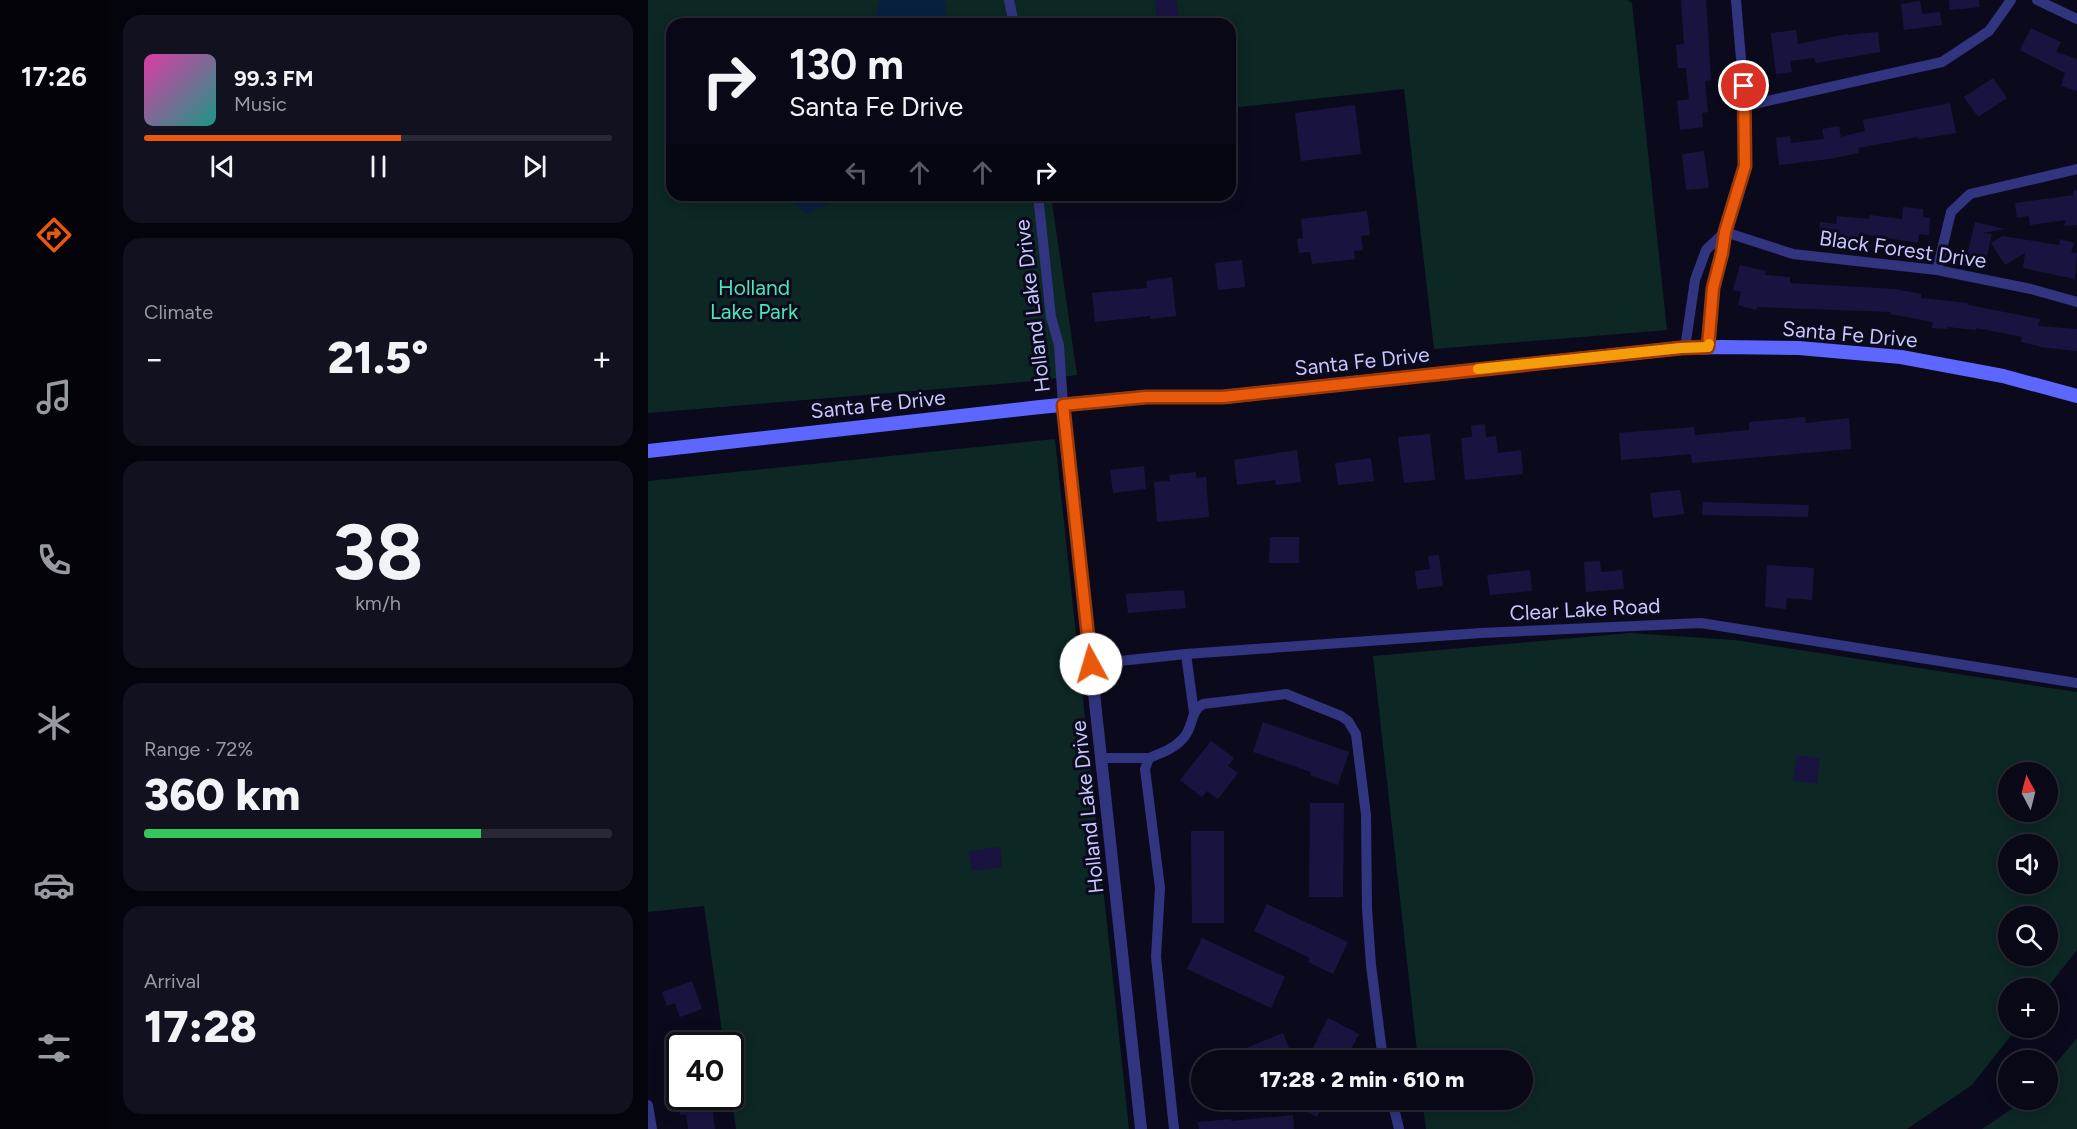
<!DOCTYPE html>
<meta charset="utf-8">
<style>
:root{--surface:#080816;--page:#11111f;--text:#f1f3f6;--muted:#989aa1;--line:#292935;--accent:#ea580c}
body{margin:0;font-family:Figtree,sans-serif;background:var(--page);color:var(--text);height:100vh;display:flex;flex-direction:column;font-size:22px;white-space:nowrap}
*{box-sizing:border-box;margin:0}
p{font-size:20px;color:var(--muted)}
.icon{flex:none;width:33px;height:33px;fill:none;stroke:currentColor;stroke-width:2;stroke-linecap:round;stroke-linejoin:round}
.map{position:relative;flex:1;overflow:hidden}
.panel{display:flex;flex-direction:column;gap:15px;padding:15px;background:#04040c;width:540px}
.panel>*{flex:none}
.guide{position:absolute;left:18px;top:18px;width:570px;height:183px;border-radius:18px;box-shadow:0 3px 15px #0003,0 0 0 2px var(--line);background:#080816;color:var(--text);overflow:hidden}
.needle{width:39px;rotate:353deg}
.fabs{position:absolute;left:1350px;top:762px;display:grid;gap:12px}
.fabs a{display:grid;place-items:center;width:60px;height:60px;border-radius:50%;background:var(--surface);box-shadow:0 3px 15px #0003,0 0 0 2px var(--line);font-size:30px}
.speed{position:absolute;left:18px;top:1032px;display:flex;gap:12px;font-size:30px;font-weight:700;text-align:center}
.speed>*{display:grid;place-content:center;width:78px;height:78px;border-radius:50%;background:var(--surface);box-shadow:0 3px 15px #0003,0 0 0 2px var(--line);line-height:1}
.speed .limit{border:3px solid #111;border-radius:9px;background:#fff;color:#111}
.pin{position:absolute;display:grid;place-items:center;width:51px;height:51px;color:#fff;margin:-26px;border:3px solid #fff;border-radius:50%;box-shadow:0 2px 6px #0007}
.me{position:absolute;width:66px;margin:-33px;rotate:354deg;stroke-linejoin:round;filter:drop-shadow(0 0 4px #0008)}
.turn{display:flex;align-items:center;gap:21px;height:126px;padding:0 24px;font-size:27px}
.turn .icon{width:78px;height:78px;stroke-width:2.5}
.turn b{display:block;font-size:42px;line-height:51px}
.lanes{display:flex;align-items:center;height:57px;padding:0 24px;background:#0003;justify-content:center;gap:30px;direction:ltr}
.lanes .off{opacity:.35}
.big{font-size:45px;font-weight:800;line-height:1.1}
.panel .widget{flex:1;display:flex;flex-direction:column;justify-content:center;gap:9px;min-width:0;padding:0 21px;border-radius:18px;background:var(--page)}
.panel .dial{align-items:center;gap:0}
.dial b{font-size:78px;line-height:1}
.song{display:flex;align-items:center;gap:18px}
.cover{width:72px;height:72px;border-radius:9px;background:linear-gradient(135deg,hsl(320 70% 55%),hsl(170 70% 35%))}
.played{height:6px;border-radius:3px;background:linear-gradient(90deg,var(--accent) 55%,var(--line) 55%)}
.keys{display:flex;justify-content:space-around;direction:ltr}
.heat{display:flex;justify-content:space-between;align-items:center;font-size:33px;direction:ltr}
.charge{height:9px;border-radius:4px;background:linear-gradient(90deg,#34c759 72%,var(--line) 0)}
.trip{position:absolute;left:543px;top:1050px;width:342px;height:60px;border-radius:30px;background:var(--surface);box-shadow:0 3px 15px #0003,0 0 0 2px var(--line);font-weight:800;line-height:60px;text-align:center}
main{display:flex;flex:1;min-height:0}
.tabs{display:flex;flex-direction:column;width:108px;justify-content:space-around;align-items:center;background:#030309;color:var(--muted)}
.tabs .icon{width:42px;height:42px}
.tabs .selected{color:var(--accent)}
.tabs b{font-size:27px;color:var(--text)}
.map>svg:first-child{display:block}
.green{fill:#0c2724;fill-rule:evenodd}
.water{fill:#07203f}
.building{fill:#19143f}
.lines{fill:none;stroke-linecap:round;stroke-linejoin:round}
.minor{stroke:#313580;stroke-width:10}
.tertiary{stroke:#313580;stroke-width:12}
.secondary{stroke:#5d67ff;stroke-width:14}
.route-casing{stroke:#983908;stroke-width:15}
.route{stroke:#ea580c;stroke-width:10}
.slow{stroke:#f59e0b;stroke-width:10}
.labels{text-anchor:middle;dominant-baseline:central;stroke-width:6;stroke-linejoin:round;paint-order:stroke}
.street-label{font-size:21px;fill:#c7c6ff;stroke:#0b0a1d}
.park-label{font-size:21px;fill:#49e8b2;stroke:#0b0a1d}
</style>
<main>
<nav class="tabs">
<b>17:26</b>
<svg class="icon selected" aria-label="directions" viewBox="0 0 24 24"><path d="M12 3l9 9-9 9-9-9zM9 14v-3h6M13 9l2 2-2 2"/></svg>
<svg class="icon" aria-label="music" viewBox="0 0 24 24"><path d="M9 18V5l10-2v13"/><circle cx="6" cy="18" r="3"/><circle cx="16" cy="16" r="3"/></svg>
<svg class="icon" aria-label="phone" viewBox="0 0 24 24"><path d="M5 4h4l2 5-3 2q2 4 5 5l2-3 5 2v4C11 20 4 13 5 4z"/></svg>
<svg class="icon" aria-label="climate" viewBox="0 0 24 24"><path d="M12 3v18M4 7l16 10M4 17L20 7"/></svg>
<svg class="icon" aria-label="car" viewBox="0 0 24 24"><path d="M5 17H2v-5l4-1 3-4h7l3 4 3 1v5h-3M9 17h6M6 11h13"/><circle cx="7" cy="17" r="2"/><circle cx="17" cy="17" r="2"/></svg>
<svg class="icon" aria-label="filters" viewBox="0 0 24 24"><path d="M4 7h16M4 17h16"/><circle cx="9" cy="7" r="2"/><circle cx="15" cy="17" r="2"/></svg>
</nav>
<section class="panel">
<div class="widget">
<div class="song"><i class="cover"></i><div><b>99.3 FM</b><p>Music</p></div></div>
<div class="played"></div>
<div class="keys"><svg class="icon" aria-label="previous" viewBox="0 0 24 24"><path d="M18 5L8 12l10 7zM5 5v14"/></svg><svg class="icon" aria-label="pause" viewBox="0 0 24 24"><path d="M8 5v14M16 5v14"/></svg><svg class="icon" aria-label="next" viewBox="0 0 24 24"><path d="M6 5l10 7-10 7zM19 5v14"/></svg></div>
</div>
<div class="widget"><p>Climate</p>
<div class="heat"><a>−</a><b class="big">21.5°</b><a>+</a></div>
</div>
<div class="widget dial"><b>38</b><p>km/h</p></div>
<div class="widget"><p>Range · 72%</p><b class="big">360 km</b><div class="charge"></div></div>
<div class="widget"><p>Arrival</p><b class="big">17:28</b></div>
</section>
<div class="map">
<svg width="1429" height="1129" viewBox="0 0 1429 1129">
<rect width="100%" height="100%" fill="#0b0a1d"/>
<g class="green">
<polygon points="0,0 979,0 984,3 1019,330 786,349 756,89 582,108 582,24 24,24 24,195 403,195 429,375 387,381 0,413"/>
<polygon points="407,439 481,1129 88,1129 82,1088 82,1046 76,1045 56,906 0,912 0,481"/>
<path d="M982 633 1086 640 1429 692V950L1399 988H1360V1028H1369L1324 1085 1259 1129H778L774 1100H874V1060H770L725 656ZM1360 772H1400V812H1360ZM1360 844H1400V884H1360ZM1360 916H1400V956H1360Z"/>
<polygon points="1429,1038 1429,1129 1334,1129 1377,1100 1400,1100 1400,1073"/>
</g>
<g class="water">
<polygon points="231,0 297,0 298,24 227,24"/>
<polygon points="139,195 186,195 180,204 159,215"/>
</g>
<g class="building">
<polygon points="507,0 528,0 531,18 509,21"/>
<polygon points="1033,0 1058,0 1063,80 1057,81 1060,112 1054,113 1055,127 1032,130 1029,101 1041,99 1038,68 1030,68 1028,45 1036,44"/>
<polygon points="1301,0 1331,0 1332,7 1302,10"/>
<polygon points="1272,1 1274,14 1292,12 1294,25 1256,30 1253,4"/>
<polygon points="1383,28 1413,42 1408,52 1429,59 1429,91 1413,86 1417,73 1372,50"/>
<polygon points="1148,30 1150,44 1199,34 1200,35 1230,32 1232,52 1168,63 1166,58 1142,61 1144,72 1128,74 1123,33"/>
<polygon points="1345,78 1359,98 1330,117 1316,97"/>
<polygon points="1302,103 1308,133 1270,139 1270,137 1210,148 1211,153 1181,159 1131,165 1128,138 1142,136 1143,143 1176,139 1174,129 1191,126 1193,137 1217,131 1215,120"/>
<polygon points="707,105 713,154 653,161 647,113"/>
<polygon points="1056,151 1061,188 1038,190 1034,154"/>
<polygon points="1426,190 1429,191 1429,225 1416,226 1418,220 1382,225 1381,216 1369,218 1367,203 1425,195"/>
<polygon points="1255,207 1275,209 1275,217 1282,218 1281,235 1271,234 1270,243 1215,234 1215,240 1171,235 1172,222 1188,224 1189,216 1221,219 1222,215 1254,219"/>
<polygon points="719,211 722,235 713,236 715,250 706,251 707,259 664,264 662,252 651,253 649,239 655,238 653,219"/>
<polygon points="1327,222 1357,229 1334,233 1344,234 1338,259 1319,255"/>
<polygon points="1354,236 1411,245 1412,239 1426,243 1423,252 1429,253 1427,279 1375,268 1377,253 1357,265 1343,243"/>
<polygon points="594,260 597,287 570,290 567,263"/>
<polygon points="1092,265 1118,271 1117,275 1142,277 1142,283 1247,289 1273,294 1273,298 1320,303 1320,305 1392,319 1390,326 1429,329 1429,351 1391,347 1391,346 1373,342 1374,337 1329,328 1328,330 1299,327 1299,329 1284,328 1285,322 1242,314 1243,312 1109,307 1108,310 1090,305 1093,292 1085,290"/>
<polygon points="524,277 528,316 502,319 502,316 447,322 444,293 499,288 498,281"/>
<polygon points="1157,417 1158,423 1201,418 1203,449 1044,463 1043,454 973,460 971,433 1046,427 1047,435 1101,430 1101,422"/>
<polygon points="837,424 838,437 848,436 850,453 873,450 875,474 817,480 813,438 824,437 823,426"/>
<polygon points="782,434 787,480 756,483 750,437"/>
<polygon points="649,450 653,482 628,485 627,480 589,485 586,460"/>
<polygon points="723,458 726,481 690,485 687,463"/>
<polygon points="496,466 498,489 465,493 462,470"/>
<polygon points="548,472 548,478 558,477 561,517 509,522 506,482 522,481 521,475"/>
<polygon points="1032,490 1036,514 1005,518 1002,493"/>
<polygon points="1055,502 1161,505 1160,517 1054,515"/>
<polygon points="622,537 651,537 651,563 621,563"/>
<polygon points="791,555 795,586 769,589 767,571 782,569 780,556"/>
<polygon points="952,561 953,572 974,570 976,589 938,592 936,562"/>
<polygon points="1119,565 1166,568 1164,600 1139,598 1138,609 1117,607"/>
<polygon points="882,570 884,591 842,595 839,575"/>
<polygon points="536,590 538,608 480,613 478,594"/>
<polygon points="615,722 701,752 690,785 662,775 663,772 605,752"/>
<polygon points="563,741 586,758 580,766 590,773 570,799 559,791 554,797 532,780"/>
<polygon points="1149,755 1172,758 1169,784 1145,780"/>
<polygon points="662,803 696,803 695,897 661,897"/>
<polygon points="543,831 576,831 576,923 544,923"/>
<polygon points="352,847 354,867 324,871 321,851"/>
<polygon points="619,904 700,942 685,974 660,962 662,958 606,931"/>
<polygon points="554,938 637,977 623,1008 539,969"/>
<polygon points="44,981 54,1009 32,1017 27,1003 19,1006 14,992"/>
<polygon points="680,1018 711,1034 698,1060 659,1060"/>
<polygon points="635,1033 646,1060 568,1060"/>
<polygon points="58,1034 59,1046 18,1046 17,1039"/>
<polygon points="32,1058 32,1088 25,1088 21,1060"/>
<polygon points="41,1096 63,1096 67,1129 40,1129 38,1114 32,1115 30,1101 41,1099"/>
<polygon points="634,1100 678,1100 669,1117"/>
<polygon points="645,1115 646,1129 551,1129 550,1122 583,1119 583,1121"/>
</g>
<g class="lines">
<g class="minor">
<polyline points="361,0 366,24"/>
<polyline points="1389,0 1429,19"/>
<polyline points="1097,106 1294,62 1341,31 1363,0"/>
<polyline points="390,195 403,317 411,345 415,405"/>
<polyline points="1077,232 1145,254 1289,270 1383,289 1429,302"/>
<polyline points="1289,270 1303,212 1322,194 1429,169"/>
<polyline points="1061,347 1065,288 1074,253 1077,232 1097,166 1097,106 1088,0"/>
<polyline points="1037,348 1047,280 1058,250 1077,232"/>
<polyline points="538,654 546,713"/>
<polyline points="443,664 538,654 833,633 1053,623 1429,683"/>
<polyline points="454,758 501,758"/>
<polyline points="744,1100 751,1129"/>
<polyline points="0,1105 4,1129"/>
<path d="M526 1129 508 957 512 888 497 769 501 758C514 753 528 748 537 736 545 726 543 710 555 704L638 694 693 716 700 721 708 734 718 815 719 908 723 965 735 1060"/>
</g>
<polyline class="tertiary" points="415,405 493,1129"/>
<polyline class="secondary" points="0,451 392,407 498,397 575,397 1033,348 1074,347 1151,348 1253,357 1355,376 1429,396"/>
</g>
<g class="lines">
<g class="route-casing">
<polyline id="route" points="443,664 415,405 498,397 575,397 1033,348 1060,347 1065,288 1074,253 1077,232 1097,166 1096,86"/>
</g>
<use href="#route" class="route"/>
<polyline class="slow" points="830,369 1033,348 1060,347 1061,344"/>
</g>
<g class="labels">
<g class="street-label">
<text transform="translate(1255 249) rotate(8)">Black Forest Drive</text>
<text transform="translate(384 306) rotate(-97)">Holland Lake Drive</text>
<text transform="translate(1202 334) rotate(5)">Santa Fe Drive</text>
<text transform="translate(714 361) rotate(-6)">Santa Fe Drive</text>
<text transform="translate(230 404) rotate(-6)">Santa Fe Drive</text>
<text transform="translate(937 609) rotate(-3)">Clear Lake Road</text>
<text transform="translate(439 807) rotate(-96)">Holland Lake Drive</text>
</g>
<g class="park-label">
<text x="106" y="287">Holland<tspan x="106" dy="24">Lake Park</tspan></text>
</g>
</g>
</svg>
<div class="fabs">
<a><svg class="needle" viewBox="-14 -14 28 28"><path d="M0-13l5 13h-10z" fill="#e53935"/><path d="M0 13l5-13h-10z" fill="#989aa1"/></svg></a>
<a><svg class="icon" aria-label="sound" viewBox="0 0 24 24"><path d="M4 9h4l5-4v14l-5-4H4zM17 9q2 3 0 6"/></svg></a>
<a><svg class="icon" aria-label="search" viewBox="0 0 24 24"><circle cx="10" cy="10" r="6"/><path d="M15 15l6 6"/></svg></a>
<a>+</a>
<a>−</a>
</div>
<div class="speed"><div class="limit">40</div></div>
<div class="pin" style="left:1096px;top:86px;background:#d93025"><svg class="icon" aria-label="arrive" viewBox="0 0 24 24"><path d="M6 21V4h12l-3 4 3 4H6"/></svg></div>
<svg class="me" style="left:443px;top:664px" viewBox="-20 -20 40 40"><circle r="19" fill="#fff"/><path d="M0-13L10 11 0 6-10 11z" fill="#ea580c"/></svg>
<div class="trip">17:28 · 2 min · 610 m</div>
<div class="guide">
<div class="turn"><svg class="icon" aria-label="right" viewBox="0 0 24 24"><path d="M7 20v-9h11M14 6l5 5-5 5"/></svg><div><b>130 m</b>Santa Fe Drive</div></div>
<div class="lanes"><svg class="icon off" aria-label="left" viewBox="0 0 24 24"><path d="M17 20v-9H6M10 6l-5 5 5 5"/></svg><svg class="icon off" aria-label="ahead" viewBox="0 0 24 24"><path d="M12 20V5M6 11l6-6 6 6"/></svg><svg class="icon off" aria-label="ahead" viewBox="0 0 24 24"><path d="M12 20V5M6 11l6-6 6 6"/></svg><svg class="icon" aria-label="right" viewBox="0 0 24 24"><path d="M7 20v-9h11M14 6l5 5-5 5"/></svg></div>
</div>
</div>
</main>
